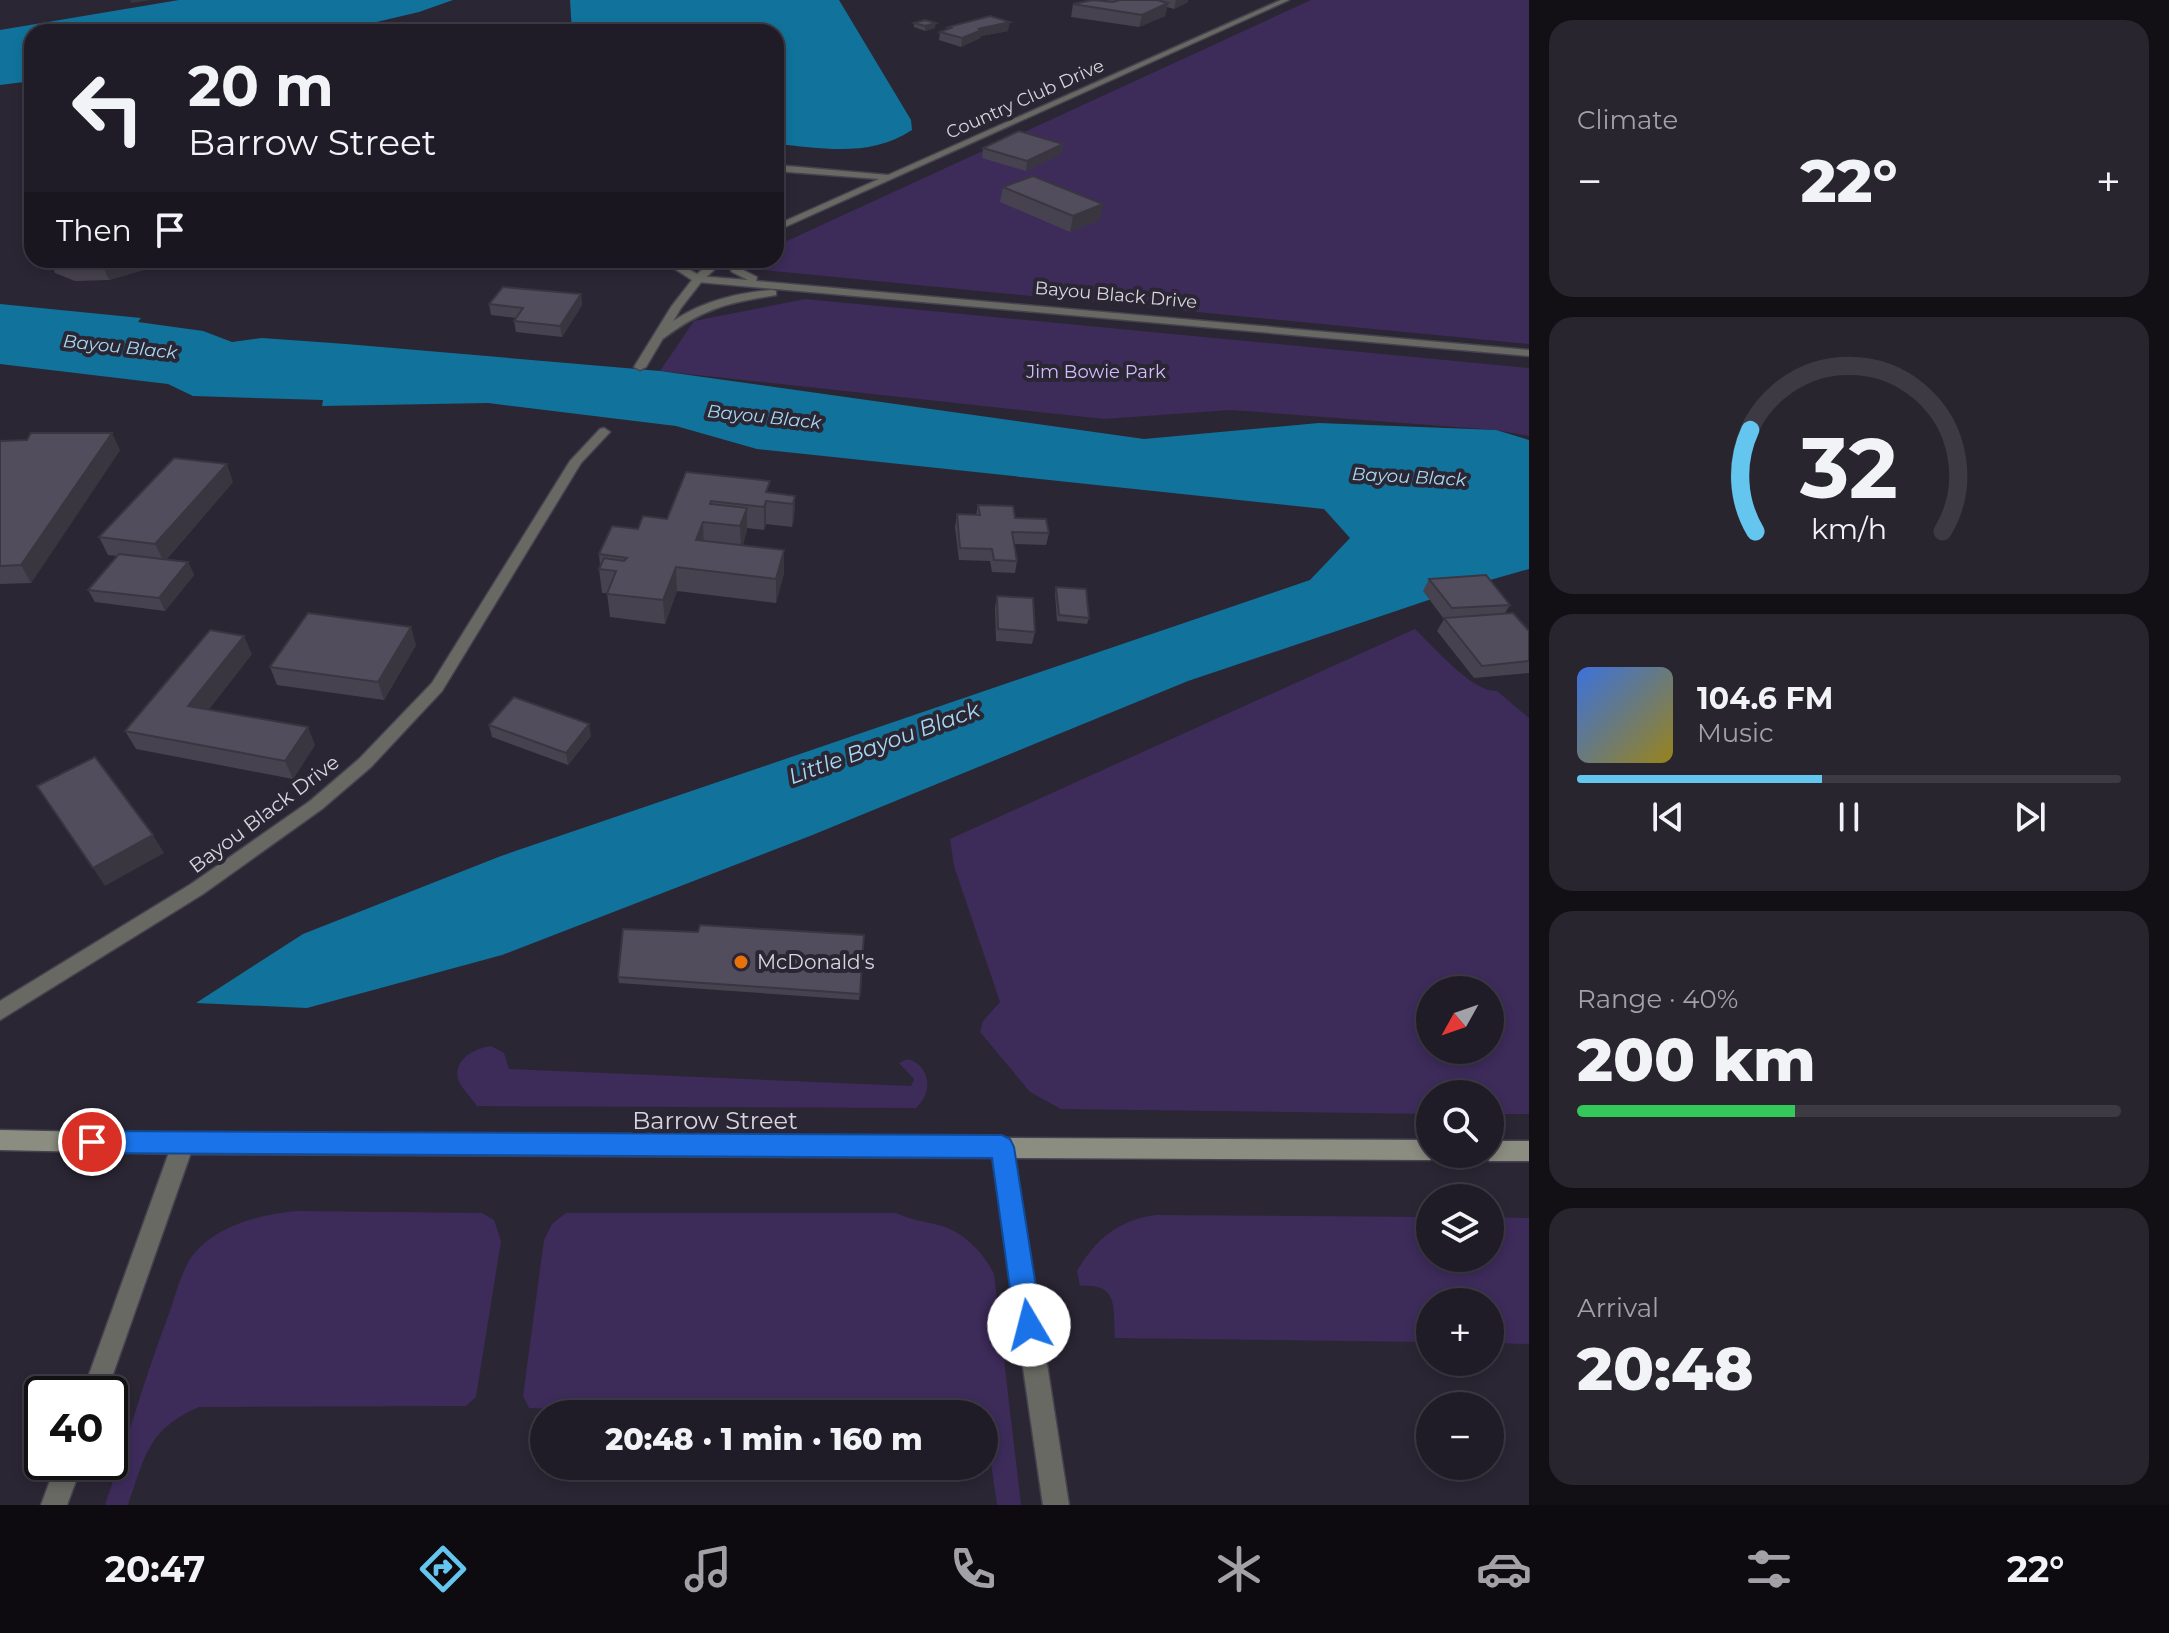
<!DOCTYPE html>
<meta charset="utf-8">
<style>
:root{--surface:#201c27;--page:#28252f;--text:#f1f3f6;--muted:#a2a1a7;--line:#3d3a44;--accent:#64c5ee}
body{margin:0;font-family:Montserrat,sans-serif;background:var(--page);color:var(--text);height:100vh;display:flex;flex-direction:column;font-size:30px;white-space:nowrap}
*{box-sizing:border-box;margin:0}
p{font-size:26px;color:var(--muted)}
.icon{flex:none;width:44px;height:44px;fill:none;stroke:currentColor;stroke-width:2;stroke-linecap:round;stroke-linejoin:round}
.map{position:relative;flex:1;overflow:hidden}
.drawer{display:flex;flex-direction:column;gap:20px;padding:20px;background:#120f15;width:640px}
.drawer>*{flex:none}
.guide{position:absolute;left:24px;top:24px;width:760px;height:244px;border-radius:24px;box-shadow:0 4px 12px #0003,0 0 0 2px var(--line);background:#201c27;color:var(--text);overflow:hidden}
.needle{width:52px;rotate:230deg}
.tools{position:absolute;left:1416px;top:976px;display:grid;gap:16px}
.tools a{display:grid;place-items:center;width:88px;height:88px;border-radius:50%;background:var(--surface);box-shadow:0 4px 12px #0003,0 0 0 2px var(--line);font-size:40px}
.speed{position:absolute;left:24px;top:1376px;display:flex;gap:16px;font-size:40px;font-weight:700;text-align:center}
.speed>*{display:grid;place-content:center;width:104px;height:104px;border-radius:50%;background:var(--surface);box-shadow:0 4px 12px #0003,0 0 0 2px var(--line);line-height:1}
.speed .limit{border:4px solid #111;border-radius:12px;background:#fff;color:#111}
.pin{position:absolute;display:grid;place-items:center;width:68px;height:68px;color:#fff;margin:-34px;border:4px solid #fff;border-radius:50%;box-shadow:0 2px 8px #0007}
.me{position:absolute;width:88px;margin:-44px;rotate:352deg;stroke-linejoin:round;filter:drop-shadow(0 0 6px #0008)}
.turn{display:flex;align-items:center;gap:28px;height:168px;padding:0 32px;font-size:36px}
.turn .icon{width:104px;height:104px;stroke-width:2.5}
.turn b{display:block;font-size:56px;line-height:68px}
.then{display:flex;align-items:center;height:76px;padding:0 32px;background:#0003;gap:16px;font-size:30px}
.big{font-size:60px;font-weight:800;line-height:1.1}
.drawer .card{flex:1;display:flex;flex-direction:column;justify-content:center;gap:12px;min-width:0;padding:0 28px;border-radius:24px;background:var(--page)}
.drawer .dial{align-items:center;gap:0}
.dial svg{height:208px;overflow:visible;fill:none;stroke:var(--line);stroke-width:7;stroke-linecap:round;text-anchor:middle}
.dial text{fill:var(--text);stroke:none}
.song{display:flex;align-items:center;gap:24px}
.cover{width:96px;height:96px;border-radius:12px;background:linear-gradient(135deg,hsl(220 70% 55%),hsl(50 70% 35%))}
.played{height:8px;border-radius:4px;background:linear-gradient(90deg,var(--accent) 45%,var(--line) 45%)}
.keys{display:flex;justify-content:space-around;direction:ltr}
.heat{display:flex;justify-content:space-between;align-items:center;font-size:44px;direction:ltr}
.charge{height:12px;border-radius:6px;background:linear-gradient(90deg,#34c759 40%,var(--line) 0)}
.trip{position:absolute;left:530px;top:1400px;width:468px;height:80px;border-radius:40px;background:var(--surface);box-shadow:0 4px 12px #0003,0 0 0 2px var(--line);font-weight:800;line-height:80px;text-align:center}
.tabs{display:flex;height:128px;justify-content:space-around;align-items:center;background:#0d0b10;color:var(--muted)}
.tabs .icon{width:56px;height:56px}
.tabs .selected{color:var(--accent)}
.tabs b{font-size:36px;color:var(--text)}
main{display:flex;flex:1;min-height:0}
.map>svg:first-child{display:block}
.green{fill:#3d2b5a;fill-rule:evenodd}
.water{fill:#11739b}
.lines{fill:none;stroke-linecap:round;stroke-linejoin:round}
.minor-casing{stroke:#47424f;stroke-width:3}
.tertiary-casing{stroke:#47424f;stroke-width:3}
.secondary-casing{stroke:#47424f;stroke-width:3}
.minor{fill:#686962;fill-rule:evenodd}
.tertiary{fill:#686962;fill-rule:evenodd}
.secondary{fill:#8b8d81;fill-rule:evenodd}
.wall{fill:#47424f}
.shaded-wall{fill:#393640}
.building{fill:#524d5c;stroke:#393640;stroke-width:2}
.route{fill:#1a73e8;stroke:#114b97;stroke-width:2}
.food-dot{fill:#e8710a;stroke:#2b2634;stroke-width:3}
.labels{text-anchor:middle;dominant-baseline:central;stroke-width:8;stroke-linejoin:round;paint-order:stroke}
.far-street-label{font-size:18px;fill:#d8d5de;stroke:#2b2634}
.far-water-label{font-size:18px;font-style:italic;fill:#a7d9f3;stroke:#2b2634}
.far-park-label{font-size:18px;fill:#d2bcff;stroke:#2b2634}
.street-label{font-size:20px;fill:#d8d5de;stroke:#2b2634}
.poi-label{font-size:20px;fill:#d8d5de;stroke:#2b2634;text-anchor:start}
.water-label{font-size:22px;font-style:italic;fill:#a7d9f3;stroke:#2b2634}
.near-street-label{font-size:24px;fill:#d8d5de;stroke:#2b2634}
</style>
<main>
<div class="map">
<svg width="1529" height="1505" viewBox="0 0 1529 1505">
<rect width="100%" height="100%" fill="#2b2634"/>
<g class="green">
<polygon points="1311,0 1529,0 1529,344 763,270 765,260 776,260 776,246"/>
<polygon points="805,299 1529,368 1529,436 1496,430 1231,410 1104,419 660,371 694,321"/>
<path d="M1415 629C1433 646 1473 693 1497 691L1529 718V1114H1490V1094H1430V1114L1061 1109 1030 1092 980 1032 983 1021 1000 1002 954 866 950 839ZM1490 990V1050H1430V990Z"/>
<path d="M491 1046 504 1053 509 1069 911 1086 914 1079 899 1063 908 1059C931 1066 933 1093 916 1108L477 1106C472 1098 461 1088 458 1079 453 1059 476 1048 491 1046Z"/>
<path d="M297 1211 482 1213 494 1220 501 1241 476 1397 466 1406 199 1407C147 1430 146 1455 128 1505H105C126 1443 144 1380 167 1319 174 1301 179 1278 189 1261 210 1227 260 1214 297 1211Z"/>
<path d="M566 1213H896C911 1220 923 1221 938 1225 963 1231 983 1252 994 1274L1021 1505H997L984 1414H696L529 1408 523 1396 544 1240 552 1224Z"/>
<path d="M1156 1215 1430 1217V1258H1490V1217L1529 1218V1344L1490 1343V1302H1430V1342L1115 1338C1113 1307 1119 1283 1080 1286L1077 1271C1096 1239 1118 1220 1156 1215Z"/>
</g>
<g class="water">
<polygon points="179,0 453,0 419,12 334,32 32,32 32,81 0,85 0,30"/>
<path d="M570 0H839L911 120 912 130C870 158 823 148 776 144V32H572Z"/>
<polygon points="0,304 141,318 138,322 203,331 232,342 262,338 346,344 660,371 1144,439 1319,423 1496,430 1529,440 1529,569 1476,584 1188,681 810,836 502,955 307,1008 196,1003 303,934 501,856 1310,580 1350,538 1324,509 757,449 676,426 488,403 322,406 323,400 193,396 168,384 0,364"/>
</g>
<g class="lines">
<g class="minor-casing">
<g id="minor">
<polygon points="1281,0 1289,0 776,231 776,225 879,179 776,171 776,165 888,175"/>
<polygon points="661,260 673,260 697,274 714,260 725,260 702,281 681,308 646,367 640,370 634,367 671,307 692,280"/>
<polygon points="183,1134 190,1137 194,1144 106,1394 82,1394 172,1144 176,1137"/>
<polygon points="57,1462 83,1462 67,1505 41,1505"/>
</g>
</g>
<g class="tertiary-casing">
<g id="tertiary">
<polygon points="725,260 735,260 739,268 757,277 756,281 1529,350 1529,356 698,282 693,279 698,276 748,280 732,272"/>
<path d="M772 290 776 291V295C728 303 704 308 664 338L655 336C685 306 730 293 772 290Z"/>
<polygon points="604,428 610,432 581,463 442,691 371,767 322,809 203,894 0,1020 0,1001 191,884 310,801 359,759 432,683 570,461 600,429"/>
<polygon points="1002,1137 1009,1140 1013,1147 1069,1505 1043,1505 991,1147 995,1140"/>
</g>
</g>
<g class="secondary-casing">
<g id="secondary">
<polygon points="0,1130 183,1134 1430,1140 1430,1154 1439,1154 1430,1160 183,1154 0,1150"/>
<polygon points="1490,1141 1529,1141 1529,1161 1490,1161 1483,1158 1481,1154 1490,1154"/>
</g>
</g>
<use href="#minor" class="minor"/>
<use href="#tertiary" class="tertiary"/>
<use href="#secondary" class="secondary"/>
</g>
<g class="wall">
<polygon points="1107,0 1188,0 1188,2 1174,9 1167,7 1165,16 1139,27 1071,17 1073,4 1107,2"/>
<polygon points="914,23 935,28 925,31 914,27"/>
<polygon points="948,27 1008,31 981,36 980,38 961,47 939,40 940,32 947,29"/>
<polygon points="1063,144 1061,154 1026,171 982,158 983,148"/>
<polygon points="1003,187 1103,204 1100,220 1070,232 1000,202"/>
<polygon points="50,260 154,260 143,270 109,280 75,281 55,273"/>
<polygon points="581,294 582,305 562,337 516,332 514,321 516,318 491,315 489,304"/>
<polygon points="0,441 120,450 31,583 0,584"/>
<polygon points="686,472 770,493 795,496 794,519 792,527 766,524 764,530 747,528 743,545 784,550 784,573 776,603 677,591 665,624 610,617 607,593 602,593 599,569 600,566 599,554 638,529 667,519"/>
<polygon points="233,482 166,560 188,562 194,575 165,611 95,602 88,590 118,556 108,555 99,537"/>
<polygon points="978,505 1015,518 1049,533 1046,545 1014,544 1017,561 1015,573 992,572 990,561 959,560 955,527 957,514 976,515"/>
<polygon points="1429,579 1510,605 1505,613 1529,631 1529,673 1474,678 1437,631 1444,619 1423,591"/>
<polygon points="1056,587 1089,618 1087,624 1057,621 1055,594"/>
<polygon points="997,596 1035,632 1032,644 996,641 995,608"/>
<polygon points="416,645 384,700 277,685 270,667"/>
<polygon points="252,654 209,709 315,745 293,779 136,749 125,731"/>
<polygon points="489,725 591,736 568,765 492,737"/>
<polygon points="698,932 860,994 859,1000 619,983 618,977"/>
</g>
<g class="shaded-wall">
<polygon points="130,0 151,0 131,3"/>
<polygon points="1176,0 1188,0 1188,2 1174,9"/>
<polygon points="1168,3 1165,16 1139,27 1142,15"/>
<polygon points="1010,22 1008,31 981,36 980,38 961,47 962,38 978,29"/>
<polygon points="936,23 935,28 925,31 925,26"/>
<polygon points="1063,144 1061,154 1026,171 1027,161"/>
<polygon points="1103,204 1100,220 1070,232 1073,216"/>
<polygon points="115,260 154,260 143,270 109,280 102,264"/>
<polygon points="581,294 582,305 562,337 560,326"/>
<polygon points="112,433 120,450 31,583 21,565"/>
<polygon points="227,464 233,482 164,562 155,544"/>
<polygon points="795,496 794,519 792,527 793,504"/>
<polygon points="766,501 766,524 764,530 764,507"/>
<polygon points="747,508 747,531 741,550 740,526"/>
<polygon points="703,522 704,546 696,540"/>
<polygon points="784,550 784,573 776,603 776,579"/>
<polygon points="188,562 194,575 165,611 159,598"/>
<polygon points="676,567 677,591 665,624 663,600"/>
<polygon points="411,627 416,645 384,700 378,682"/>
<polygon points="244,636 252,654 197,724 188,706"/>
<polygon points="589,724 591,736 568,765 566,753"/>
<polygon points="308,727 315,745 293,779 285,761"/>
<polygon points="153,835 164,853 105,886 93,868"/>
</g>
<g class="building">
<polygon points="1093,0 1113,2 1120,0 1157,0 1168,3 1142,15 1073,4"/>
<polygon points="990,16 1010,22 978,29 982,30 962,38 940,32 951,28 948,27"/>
<polygon points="925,20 936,23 925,26 914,23"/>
<polygon points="1019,131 1063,144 1027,161 983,148"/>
<polygon points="1033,176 1103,204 1073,216 1003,187"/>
<polygon points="56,260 115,260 102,264 68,265"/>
<polygon points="503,287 581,294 560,326 514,321 523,308 489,304"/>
<polygon points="31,433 112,433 21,565 0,566 0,441 27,440"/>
<polygon points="174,458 227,464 155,544 99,537"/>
<polygon points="686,472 770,481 766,492 795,496 793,504 766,501 764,507 711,501 710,504 747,508 740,526 703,522 696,540 784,550 776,579 676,567 663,600 607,594 616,571 599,569 604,558 624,561 627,558 599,554 612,526 638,529 643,516 667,519"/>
<polygon points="978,505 1013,506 1015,518 1046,519 1049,533 1012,532 1017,561 994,560 992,549 960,548 957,514 980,515"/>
<polygon points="119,554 188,562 159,598 88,590"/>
<polygon points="1486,575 1510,605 1452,608 1429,579"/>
<polygon points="1056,587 1086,589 1089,618 1059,615"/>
<polygon points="997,596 1033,598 1035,632 998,629"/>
<polygon points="308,613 411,627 378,682 270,667"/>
<polygon points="1513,613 1529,631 1529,661 1482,666 1444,618"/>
<polygon points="210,630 244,636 188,706 308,727 285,761 125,731"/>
<polygon points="514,697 589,724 566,753 489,725"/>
<polygon points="95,757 153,835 93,868 37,786"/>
<polygon points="700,925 864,935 860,994 618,977 623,929 698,932"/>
</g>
<polygon class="route" points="92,1131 1002,1135 1010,1139 1014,1147 1042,1325 1038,1335 1029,1339 1019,1335 1015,1325 992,1158 92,1153 83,1150 80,1142 83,1134"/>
<circle class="food-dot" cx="741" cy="962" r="8"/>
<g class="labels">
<g class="far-street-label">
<text transform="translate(1025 99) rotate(-24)">Country Club Drive</text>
<text transform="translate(1116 295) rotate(5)">Bayou Black Drive</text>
</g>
<g class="far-water-label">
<text transform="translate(120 347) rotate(6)">Bayou Black</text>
<text transform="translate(764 417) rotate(6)">Bayou Black</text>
<text transform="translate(1409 477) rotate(3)">Bayou Black</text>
</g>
<g class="far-park-label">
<text x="1096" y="372">Jim Bowie Park</text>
</g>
<g class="street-label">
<text transform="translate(264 814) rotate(-37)">Bayou Black Drive</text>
</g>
<g class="poi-label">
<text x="757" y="962">McDonald's</text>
</g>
<g class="water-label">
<text transform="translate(884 743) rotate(-20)">Little Bayou Black</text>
</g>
<g class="near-street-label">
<text x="715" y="1120">Barrow Street</text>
</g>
</g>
</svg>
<div class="tools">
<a><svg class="needle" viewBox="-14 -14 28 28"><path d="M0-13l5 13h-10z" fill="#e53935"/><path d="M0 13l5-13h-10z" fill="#a2a1a7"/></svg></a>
<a><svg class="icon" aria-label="search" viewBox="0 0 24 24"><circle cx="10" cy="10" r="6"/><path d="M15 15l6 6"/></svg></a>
<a><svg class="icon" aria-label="layers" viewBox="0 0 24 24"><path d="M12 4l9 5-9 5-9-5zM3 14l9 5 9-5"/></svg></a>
<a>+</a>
<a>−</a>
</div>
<div class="speed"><div class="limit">40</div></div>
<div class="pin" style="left:92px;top:1142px;background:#d93025"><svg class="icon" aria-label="arrive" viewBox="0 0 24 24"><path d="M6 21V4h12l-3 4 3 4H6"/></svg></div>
<svg class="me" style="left:1029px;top:1325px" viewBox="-20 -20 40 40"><circle r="19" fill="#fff"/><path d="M0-13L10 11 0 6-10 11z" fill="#1a73e8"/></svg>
<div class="trip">20:48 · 1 min · 160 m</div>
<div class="guide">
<div class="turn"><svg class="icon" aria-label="left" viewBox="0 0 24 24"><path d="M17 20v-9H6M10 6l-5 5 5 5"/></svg><div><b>20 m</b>Barrow Street</div></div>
<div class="then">Then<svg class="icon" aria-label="arrive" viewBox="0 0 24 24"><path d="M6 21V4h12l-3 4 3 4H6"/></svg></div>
</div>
</div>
<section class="drawer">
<div class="card"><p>Climate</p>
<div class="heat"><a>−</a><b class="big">22°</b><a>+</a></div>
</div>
<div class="card dial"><svg viewBox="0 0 100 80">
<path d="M14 69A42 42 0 1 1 86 69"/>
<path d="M14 69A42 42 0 0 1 12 30" stroke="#64c5ee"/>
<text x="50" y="56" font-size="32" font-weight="700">32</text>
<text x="50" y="72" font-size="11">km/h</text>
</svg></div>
<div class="card">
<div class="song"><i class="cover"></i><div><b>104.6 FM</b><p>Music</p></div></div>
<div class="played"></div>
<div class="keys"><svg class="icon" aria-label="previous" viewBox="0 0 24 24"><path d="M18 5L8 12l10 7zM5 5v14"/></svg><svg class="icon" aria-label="pause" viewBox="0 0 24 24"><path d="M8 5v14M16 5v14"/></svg><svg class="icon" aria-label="next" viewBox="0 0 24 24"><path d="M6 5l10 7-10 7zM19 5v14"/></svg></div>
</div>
<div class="card"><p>Range · 40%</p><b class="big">200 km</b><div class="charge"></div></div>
<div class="card"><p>Arrival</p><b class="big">20:48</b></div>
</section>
</main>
<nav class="tabs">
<b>20:47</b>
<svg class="icon selected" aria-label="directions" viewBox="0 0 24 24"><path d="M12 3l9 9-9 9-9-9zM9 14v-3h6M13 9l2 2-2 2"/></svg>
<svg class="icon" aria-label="music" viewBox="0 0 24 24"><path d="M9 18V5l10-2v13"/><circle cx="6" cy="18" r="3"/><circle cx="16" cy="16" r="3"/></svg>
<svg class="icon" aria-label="phone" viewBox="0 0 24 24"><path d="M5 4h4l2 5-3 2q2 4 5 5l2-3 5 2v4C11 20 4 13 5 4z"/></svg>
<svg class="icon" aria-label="climate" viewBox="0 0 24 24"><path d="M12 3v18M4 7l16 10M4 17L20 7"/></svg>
<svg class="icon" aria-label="car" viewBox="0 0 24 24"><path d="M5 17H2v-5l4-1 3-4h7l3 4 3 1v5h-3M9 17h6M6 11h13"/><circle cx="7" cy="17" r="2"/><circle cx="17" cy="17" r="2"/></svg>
<svg class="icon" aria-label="filters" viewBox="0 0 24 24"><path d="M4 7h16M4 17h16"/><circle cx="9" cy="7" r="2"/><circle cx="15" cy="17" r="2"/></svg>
<b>22°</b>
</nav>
